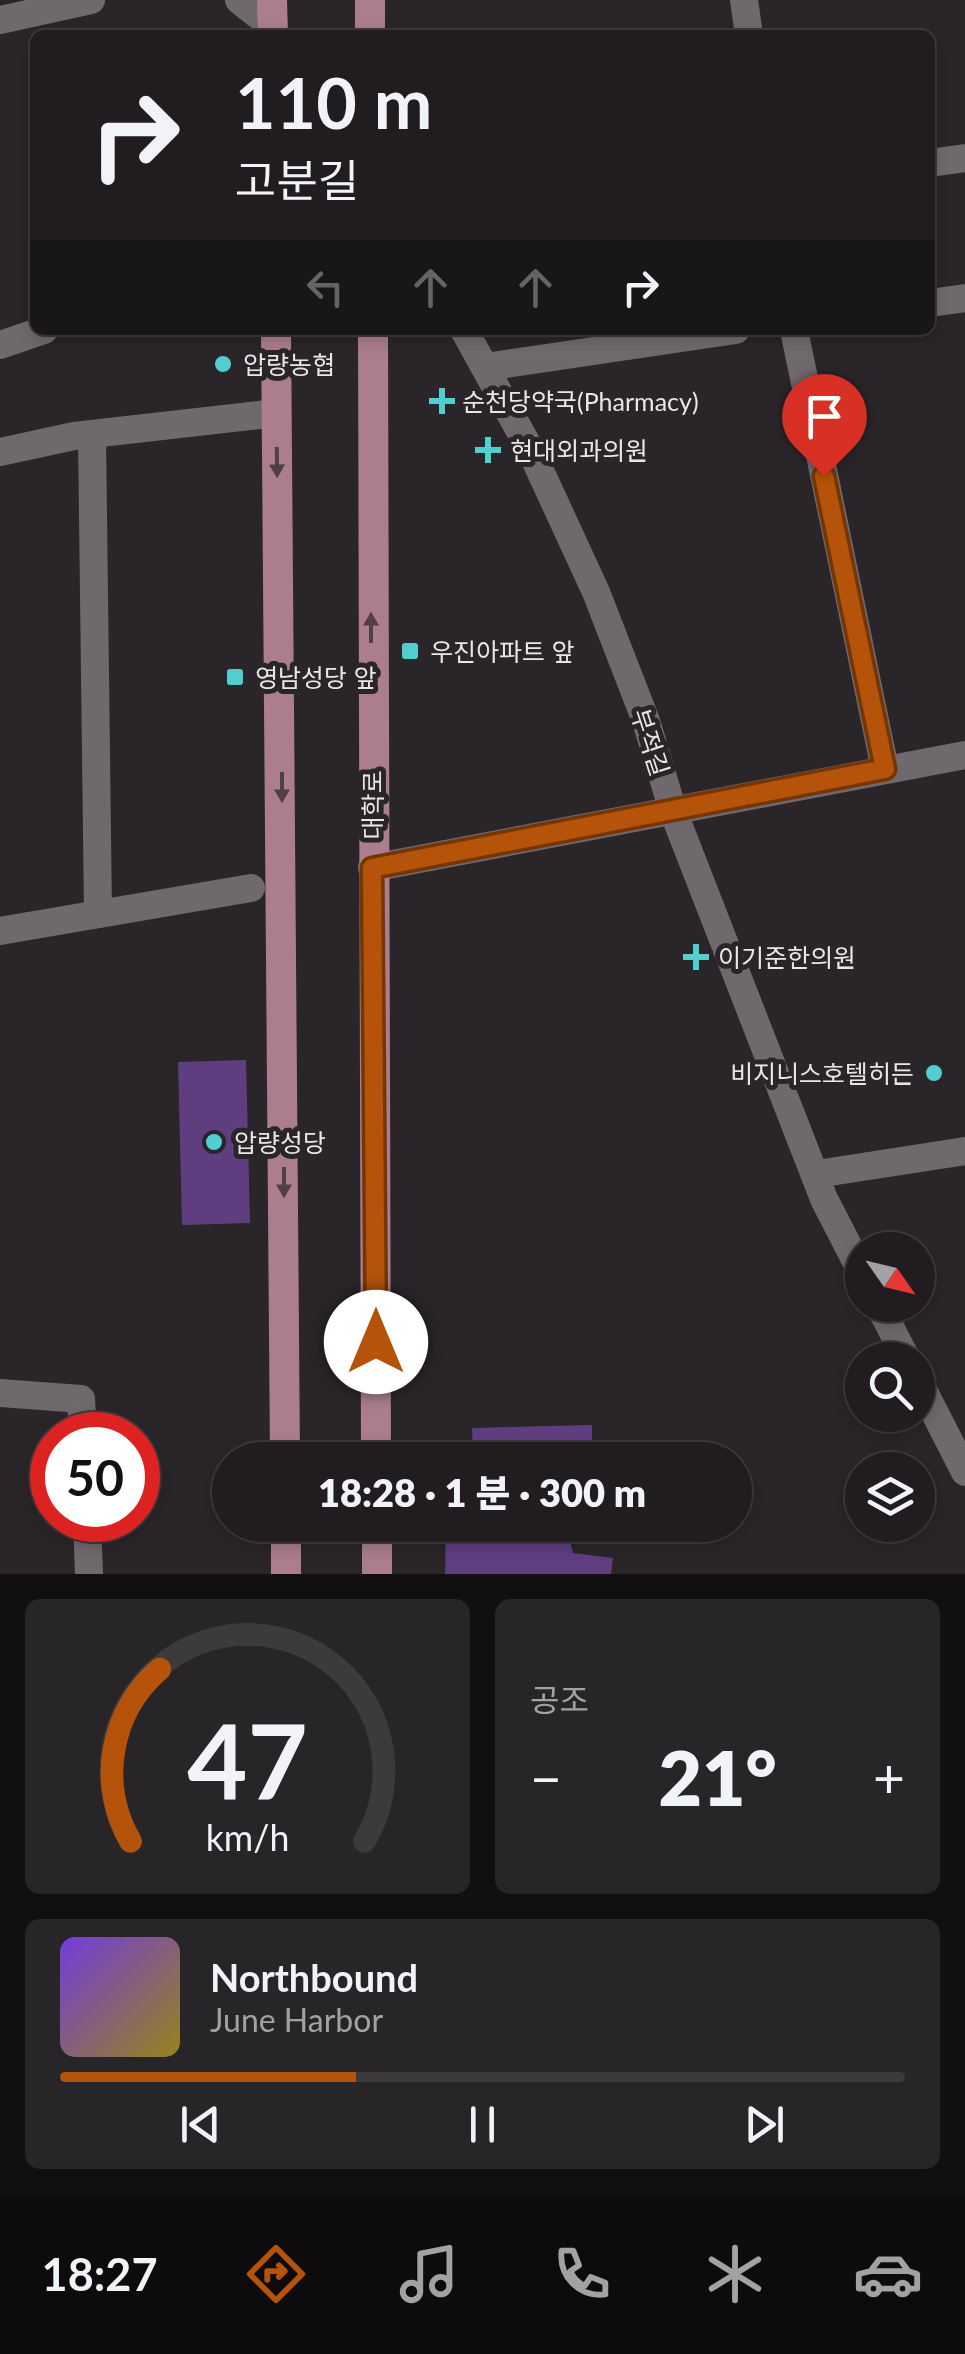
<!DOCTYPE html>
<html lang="ko">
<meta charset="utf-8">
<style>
:root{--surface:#201c1f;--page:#282528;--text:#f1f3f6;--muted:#a2a1a4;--line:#3d3a3d;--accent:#b45309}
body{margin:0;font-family:Lato,"Noto Sans KR",sans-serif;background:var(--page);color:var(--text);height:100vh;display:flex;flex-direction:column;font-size:38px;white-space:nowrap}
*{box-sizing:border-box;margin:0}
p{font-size:32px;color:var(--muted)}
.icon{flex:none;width:55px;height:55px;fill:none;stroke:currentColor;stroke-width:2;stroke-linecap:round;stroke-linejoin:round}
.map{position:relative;height:1574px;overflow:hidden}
.sheet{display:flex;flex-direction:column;gap:25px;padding:25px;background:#120f11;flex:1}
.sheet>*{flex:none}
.banner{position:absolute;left:30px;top:30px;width:905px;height:305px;border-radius:15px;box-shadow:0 5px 15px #0003,0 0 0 2px var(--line);background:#201c1f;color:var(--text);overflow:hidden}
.needle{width:65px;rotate:124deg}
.tools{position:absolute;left:845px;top:1232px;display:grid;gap:20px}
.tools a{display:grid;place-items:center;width:90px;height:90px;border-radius:50%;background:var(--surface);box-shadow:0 5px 15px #0003,0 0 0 2px var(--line);font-size:50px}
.speed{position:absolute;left:30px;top:1412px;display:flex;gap:20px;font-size:50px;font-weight:700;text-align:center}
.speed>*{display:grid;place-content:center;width:130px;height:130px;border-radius:50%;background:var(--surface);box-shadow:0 5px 15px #0003,0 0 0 2px var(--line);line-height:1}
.speed .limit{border:15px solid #d22;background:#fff;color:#111}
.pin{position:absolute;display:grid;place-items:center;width:85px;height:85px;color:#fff;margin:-102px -42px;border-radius:50% 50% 50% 0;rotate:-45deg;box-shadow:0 0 10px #0007}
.pin .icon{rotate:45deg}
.me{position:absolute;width:110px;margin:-55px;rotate:0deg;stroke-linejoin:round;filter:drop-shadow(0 0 8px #0008)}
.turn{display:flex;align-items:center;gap:35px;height:210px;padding:0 40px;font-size:45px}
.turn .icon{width:130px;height:130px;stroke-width:2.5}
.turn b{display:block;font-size:70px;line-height:85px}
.lanes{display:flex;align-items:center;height:95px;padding:0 40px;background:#0003;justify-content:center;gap:50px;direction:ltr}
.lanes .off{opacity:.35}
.big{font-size:75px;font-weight:800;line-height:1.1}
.sheet .tile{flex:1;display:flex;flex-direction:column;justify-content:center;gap:15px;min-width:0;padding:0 35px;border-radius:15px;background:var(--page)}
.sheet .dial{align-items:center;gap:0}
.dial svg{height:260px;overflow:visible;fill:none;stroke:var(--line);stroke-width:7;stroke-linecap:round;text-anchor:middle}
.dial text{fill:var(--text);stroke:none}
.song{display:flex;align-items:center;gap:30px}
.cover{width:120px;height:120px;border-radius:15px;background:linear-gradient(135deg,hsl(260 70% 55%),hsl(50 70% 35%))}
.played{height:10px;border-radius:5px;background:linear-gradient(90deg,var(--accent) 35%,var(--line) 35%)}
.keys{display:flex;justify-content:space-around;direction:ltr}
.heat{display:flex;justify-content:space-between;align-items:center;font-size:55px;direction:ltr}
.sheet .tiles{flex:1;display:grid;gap:25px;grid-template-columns:1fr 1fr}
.tile:last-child{grid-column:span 2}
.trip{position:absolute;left:212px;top:1442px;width:540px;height:100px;border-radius:50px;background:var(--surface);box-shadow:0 5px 15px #0003,0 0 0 2px var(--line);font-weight:800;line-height:100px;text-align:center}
.dock{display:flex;height:160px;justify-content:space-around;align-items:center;background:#0d0b0c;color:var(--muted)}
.dock .icon{width:70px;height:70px}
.dock .selected{color:var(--accent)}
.dock b{font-size:45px;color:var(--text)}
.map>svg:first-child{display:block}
.building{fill:#5f3e80}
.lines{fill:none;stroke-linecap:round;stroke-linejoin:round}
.minor{stroke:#6f696e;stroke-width:28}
.major{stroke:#ab7d8d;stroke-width:30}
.oneway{fill:#513f47}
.route-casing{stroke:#753606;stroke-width:25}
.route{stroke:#b45309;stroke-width:18}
.poi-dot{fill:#52cdd0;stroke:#2a2529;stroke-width:4}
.labels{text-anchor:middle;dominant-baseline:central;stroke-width:10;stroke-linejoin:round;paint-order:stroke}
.poi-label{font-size:25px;fill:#e9e6e9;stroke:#2a2529;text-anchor:start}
.street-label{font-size:25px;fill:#e9e6e9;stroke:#2a2529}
</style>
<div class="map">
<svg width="965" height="1574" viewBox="0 0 965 1574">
<rect width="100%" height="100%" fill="#2a2529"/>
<g class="building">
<polygon points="246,1060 250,1223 182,1225 178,1062"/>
<polygon points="592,1425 592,1460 473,1460 472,1428"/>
<polygon points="446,1525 566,1525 573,1553 613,1558 611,1574 445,1574"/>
</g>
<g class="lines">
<g class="minor">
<polyline points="239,0 273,27"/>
<polyline points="744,0 749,35"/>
<polyline points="0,20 91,0"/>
<polyline points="930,163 965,158"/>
<polyline points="930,303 965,298"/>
<polyline points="464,330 531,451 596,592 646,721 673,811 824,1199 862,1273"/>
<polyline points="794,330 885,769"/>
<polyline points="0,345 44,330"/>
<polyline points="485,367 736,330"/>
<polyline points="92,435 98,914"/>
<polyline points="0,452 74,436 277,413"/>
<polyline points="372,868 965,755"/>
<polyline points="0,931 251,888"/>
<polyline points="817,1174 965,1151"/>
<polyline points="879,1305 907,1360"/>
<polyline points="918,1380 965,1472"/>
<polyline points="0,1393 81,1399 83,1435"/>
<polyline points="87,1520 89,1574"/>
</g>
<g class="major">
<polyline points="272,0 273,35"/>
<polyline points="370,0 370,35"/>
<polyline points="276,330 285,1460"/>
<polyline points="373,330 376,1460"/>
<polyline points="286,1525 286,1574"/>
<polyline points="377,1525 377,1574"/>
</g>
</g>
<defs><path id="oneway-solid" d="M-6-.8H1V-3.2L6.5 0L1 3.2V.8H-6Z" transform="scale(2.5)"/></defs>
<g class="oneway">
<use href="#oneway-solid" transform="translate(277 462) rotate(89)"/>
<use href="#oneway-solid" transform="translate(371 628) rotate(-90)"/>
<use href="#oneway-solid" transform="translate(282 787) rotate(90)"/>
<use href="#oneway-solid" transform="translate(284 1182) rotate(90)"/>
</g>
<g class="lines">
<g class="route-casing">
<polyline id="route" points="376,1342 372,868 885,769 824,476"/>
</g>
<use href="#route" class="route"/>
</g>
<g class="poi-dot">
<circle cx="223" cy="364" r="10"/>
<path d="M437 386h10v10h10v10h-10v10h-10v-10h-10v-10h10z"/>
<path d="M483 435h10v10h10v10h-10v10h-10v-10h-10v-10h10z"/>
<rect x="400" y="641" width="20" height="20" rx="5"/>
<rect x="225" y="667" width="20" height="20" rx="5"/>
<path d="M691 942h10v10h10v10h-10v10h-10v-10h-10v-10h10z"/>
<circle cx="934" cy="1073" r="10"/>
<circle cx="214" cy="1142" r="10"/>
</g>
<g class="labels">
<g class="poi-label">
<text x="243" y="364">압량농협</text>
<text x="462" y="401">순천당약국(Pharmacy)</text>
<text x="510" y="450">현대외과의원</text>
<text x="430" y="651">우진아파트 앞</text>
<text x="255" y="677">영남성당 앞</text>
<text x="718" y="957">이기준한의원</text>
<text x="914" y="1073" text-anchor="end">비지니스호텔히든</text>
<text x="234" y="1142">압량성당</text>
</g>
<g class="street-label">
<text transform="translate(651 742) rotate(72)">부적길</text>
<text transform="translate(372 805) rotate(-90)">대학로</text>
</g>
</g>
</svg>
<div class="tools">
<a><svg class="needle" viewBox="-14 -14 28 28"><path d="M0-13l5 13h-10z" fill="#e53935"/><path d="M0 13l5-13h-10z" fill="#a2a1a4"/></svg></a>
<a><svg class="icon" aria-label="search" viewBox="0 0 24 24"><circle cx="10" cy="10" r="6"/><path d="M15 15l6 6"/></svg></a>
<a><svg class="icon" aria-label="layers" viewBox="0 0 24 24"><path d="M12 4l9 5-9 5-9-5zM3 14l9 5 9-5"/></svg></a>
</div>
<div class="speed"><div class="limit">50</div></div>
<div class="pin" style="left:824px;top:476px;background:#d93025"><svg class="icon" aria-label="arrive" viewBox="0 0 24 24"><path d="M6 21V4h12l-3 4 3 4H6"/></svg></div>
<svg class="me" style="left:376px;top:1342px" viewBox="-20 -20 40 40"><circle r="19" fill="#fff"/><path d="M0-13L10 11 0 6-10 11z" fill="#b45309"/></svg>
<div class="trip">18:28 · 1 분 · 300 m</div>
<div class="banner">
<div class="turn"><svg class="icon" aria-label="right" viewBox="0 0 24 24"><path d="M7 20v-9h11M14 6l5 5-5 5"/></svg><div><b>110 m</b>고분길</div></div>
<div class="lanes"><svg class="icon off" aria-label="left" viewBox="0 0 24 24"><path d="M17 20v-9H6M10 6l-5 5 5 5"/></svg><svg class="icon off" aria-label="ahead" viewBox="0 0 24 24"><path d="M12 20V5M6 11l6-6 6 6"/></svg><svg class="icon off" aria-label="ahead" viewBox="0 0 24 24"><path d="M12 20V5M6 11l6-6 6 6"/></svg><svg class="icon" aria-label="right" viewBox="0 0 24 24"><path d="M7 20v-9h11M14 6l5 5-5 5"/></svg></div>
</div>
</div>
<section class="sheet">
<div class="tiles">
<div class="tile dial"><svg viewBox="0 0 100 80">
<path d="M14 69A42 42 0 1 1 86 69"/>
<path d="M14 69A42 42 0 0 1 23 16" stroke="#b45309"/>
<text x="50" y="56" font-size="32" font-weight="700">47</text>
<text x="50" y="72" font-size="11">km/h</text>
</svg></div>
<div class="tile"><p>공조</p>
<div class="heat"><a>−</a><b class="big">21°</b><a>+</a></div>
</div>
<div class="tile">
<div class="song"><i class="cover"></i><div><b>Northbound</b><p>June Harbor</p></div></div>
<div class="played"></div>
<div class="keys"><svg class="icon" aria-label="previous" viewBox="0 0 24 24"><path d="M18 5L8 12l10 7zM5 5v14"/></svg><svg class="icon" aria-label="pause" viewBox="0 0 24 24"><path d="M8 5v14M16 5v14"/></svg><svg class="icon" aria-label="next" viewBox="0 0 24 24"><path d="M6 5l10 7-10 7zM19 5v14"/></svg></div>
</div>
</div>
</section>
<nav class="dock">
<b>18:27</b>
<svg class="icon selected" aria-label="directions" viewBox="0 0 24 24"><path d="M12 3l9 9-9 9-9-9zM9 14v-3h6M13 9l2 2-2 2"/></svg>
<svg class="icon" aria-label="music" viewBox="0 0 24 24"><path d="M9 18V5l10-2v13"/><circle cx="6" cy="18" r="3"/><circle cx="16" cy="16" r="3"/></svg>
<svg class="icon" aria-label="phone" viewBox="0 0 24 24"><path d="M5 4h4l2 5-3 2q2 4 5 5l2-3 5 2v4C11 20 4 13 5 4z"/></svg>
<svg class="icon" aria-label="climate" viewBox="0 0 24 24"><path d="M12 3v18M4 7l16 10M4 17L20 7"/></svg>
<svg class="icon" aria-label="car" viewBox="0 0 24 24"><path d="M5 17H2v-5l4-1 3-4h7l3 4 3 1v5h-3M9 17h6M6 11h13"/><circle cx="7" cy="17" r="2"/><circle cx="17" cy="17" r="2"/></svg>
</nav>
